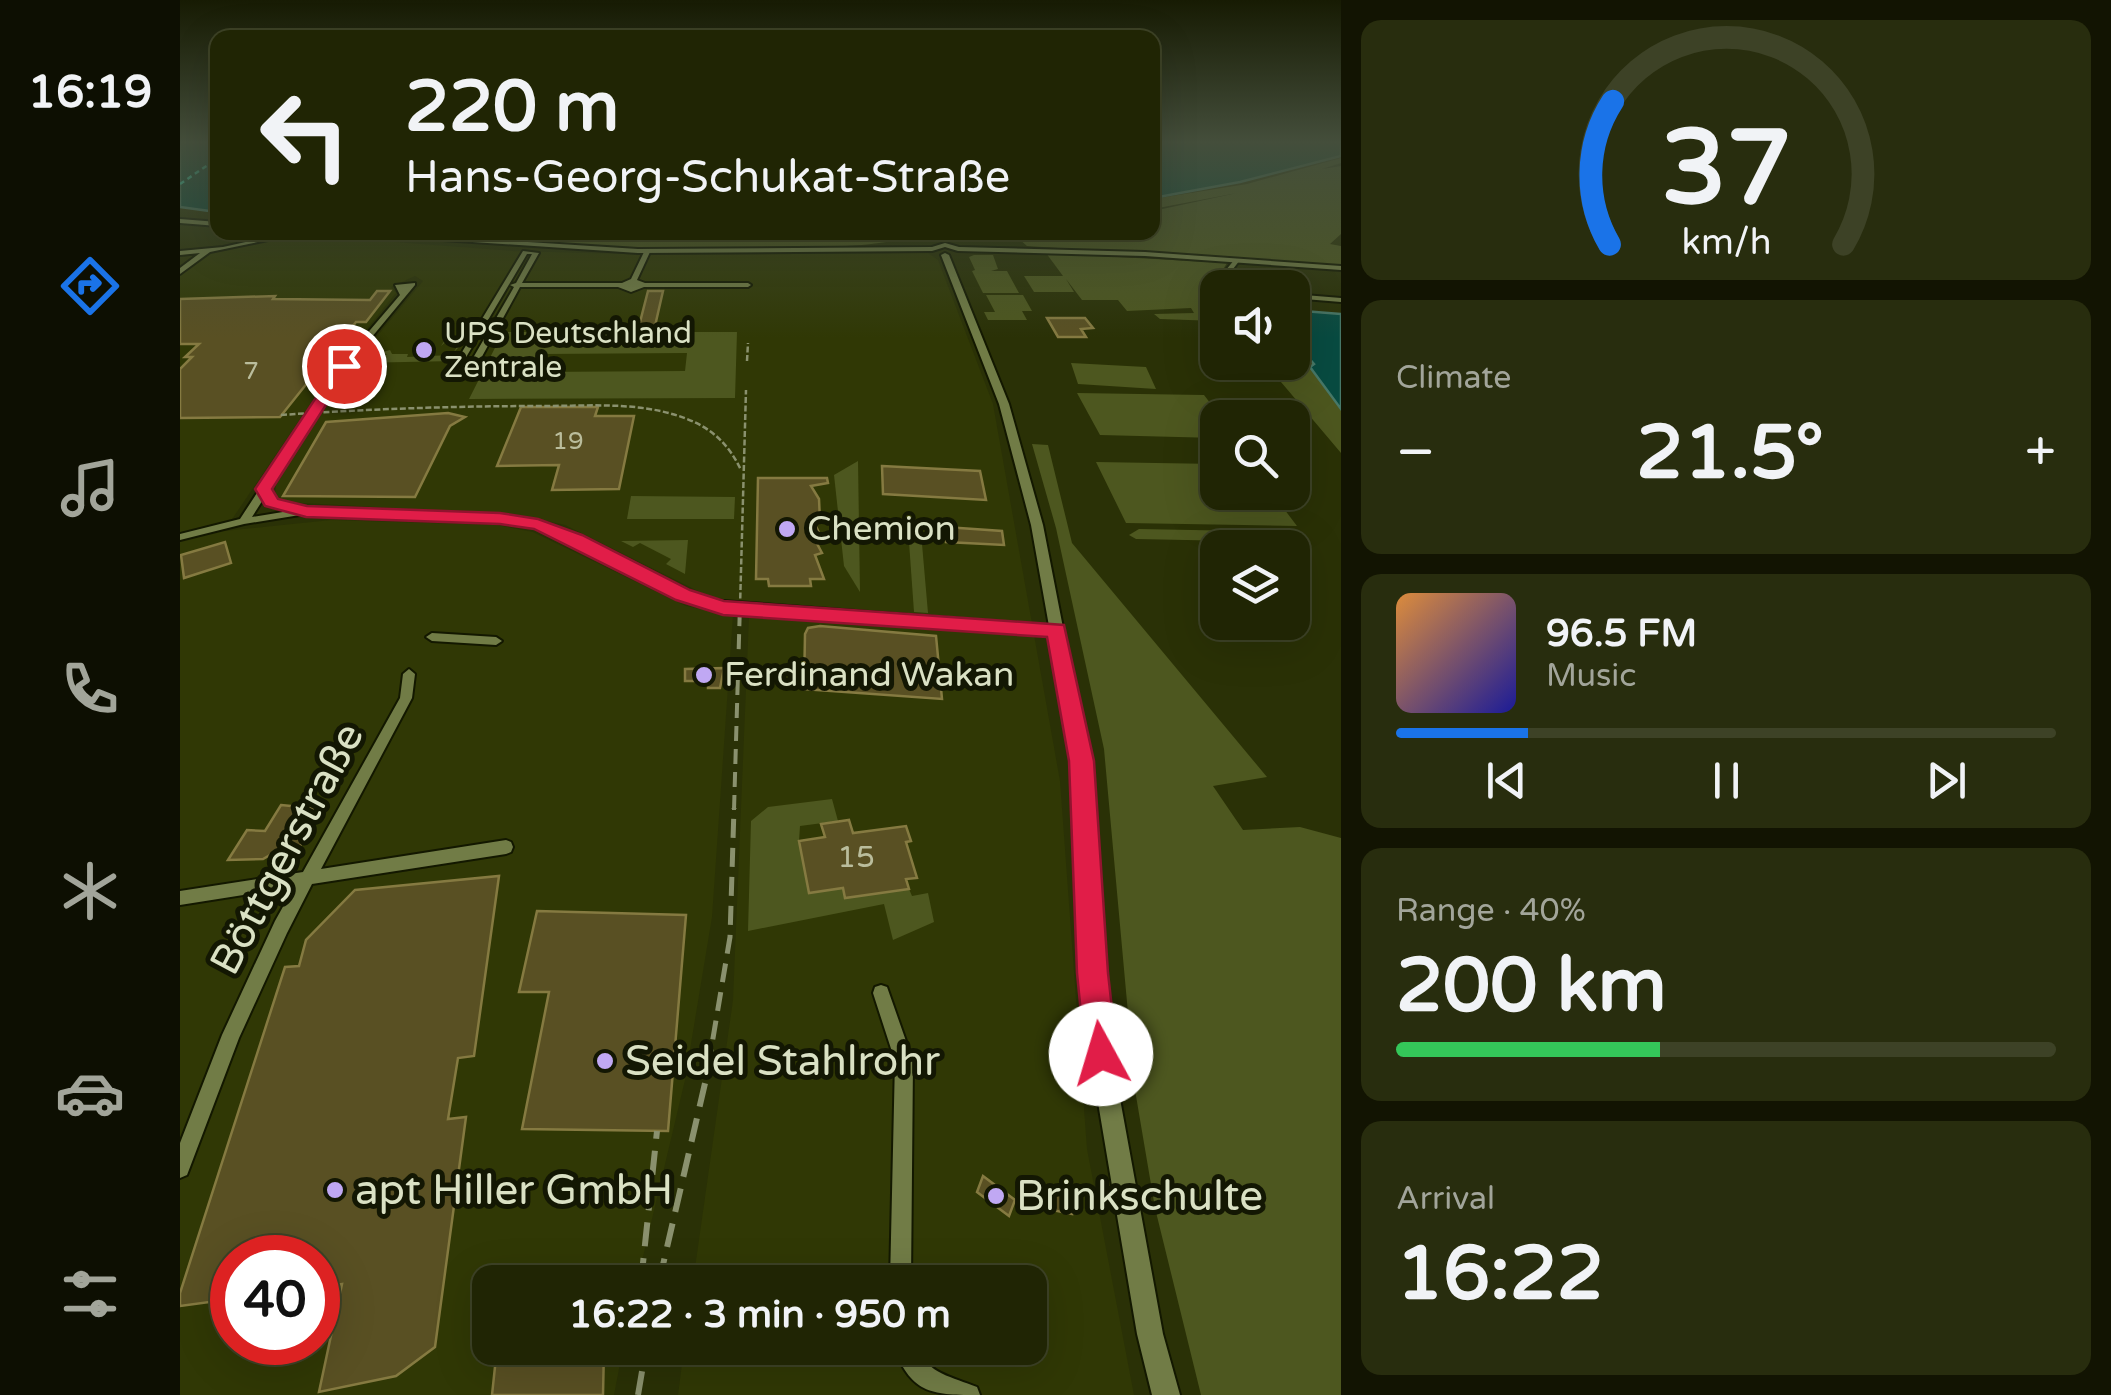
<!DOCTYPE html>
<meta charset="utf-8">
<style>
:root{--surface:#202504;--page:#282d0e;--text:#f1f3f6;--muted:#a2a59a;--line:#3d4226;--accent:#1a73e8}
body{margin:0;font-family:"Varela Round",sans-serif;background:var(--page);color:var(--text);height:100vh;display:flex;flex-direction:column;font-size:38px;white-space:nowrap}
*{box-sizing:border-box;margin:0}
p{font-size:32px;color:var(--muted)}
.icon{flex:none;width:55px;height:55px;fill:none;stroke:currentColor;stroke-width:2;stroke-linecap:round;stroke-linejoin:round}
.map{position:relative;flex:1;overflow:hidden}
.sheet{display:flex;flex-direction:column;gap:20px;padding:20px;background:#121402;width:770px}
.sheet>*{flex:none}
.top-card{position:absolute;left:30px;top:30px;width:950px;height:210px;border-radius:20px;box-shadow:0 10px 40px #0002,0 0 0 2px var(--line);background:#202504;color:var(--text);overflow:hidden}
.controls{position:absolute;left:1020px;top:270px;display:grid;gap:20px}
.controls a{display:grid;place-items:center;width:110px;height:110px;border-radius:20px;background:var(--surface);box-shadow:0 10px 40px #0002,0 0 0 2px var(--line);font-size:50px}
.speed{position:absolute;left:30px;top:1235px;display:flex;gap:20px;font-size:50px;font-weight:700;text-align:center}
.speed>*{display:grid;place-content:center;width:130px;height:130px;border-radius:50%;background:var(--surface);box-shadow:0 10px 40px #0002,0 0 0 2px var(--line);line-height:1}
.speed .limit{border:15px solid #d22;background:#fff;color:#111}
.pin{position:absolute;display:grid;place-items:center;width:85px;height:85px;color:#fff;margin:-42px;border:5px solid #fff;border-radius:50%;box-shadow:0 2px 10px #0007}
.me{position:absolute;width:110px;margin:-55px;rotate:354deg;stroke-linejoin:round;filter:drop-shadow(0 0 8px #0008)}
.turn{display:flex;align-items:center;gap:35px;height:210px;padding:0 30px;font-size:45px}
.turn .icon{width:130px;height:130px;stroke-width:2.5}
.turn b{display:block;font-size:70px;line-height:85px}
.big{font-size:75px;font-weight:800;line-height:1.1}
.sheet .tile{flex:1;display:flex;flex-direction:column;justify-content:center;gap:15px;min-width:0;padding:0 35px;border-radius:20px;background:var(--page)}
.sheet .dial{align-items:center;gap:0}
.dial svg{height:260px;overflow:visible;fill:none;stroke:var(--line);stroke-width:7;stroke-linecap:round;text-anchor:middle}
.dial text{fill:var(--text);stroke:none}
.song{display:flex;align-items:center;gap:30px}
.cover{width:120px;height:120px;border-radius:15px;background:linear-gradient(135deg,hsl(30 70% 55%),hsl(240 70% 35%))}
.played{height:10px;border-radius:5px;background:linear-gradient(90deg,var(--accent) 20%,var(--line) 20%)}
.keys{display:flex;justify-content:space-around;direction:ltr}
.heat{display:flex;justify-content:space-between;align-items:center;font-size:55px;direction:ltr}
.charge{height:15px;border-radius:8px;background:linear-gradient(90deg,#34c759 40%,var(--line) 0)}
.trip{position:absolute;left:292px;top:1265px;width:575px;height:100px;border-radius:20px;background:var(--surface);box-shadow:0 10px 40px #0002,0 0 0 2px var(--line);font-weight:800;line-height:100px;text-align:center}
main{display:flex;flex:1;min-height:0}
.menu{display:flex;flex-direction:column;width:180px;justify-content:space-around;align-items:center;background:#0d0f02;color:var(--muted)}
.menu .icon{width:70px;height:70px}
.menu .on{color:var(--accent)}
.menu b{font-size:45px;color:var(--text)}
.map>svg:first-child{display:block}
.built{fill:#303805;fill-rule:evenodd}
.green{fill:#4d571f;fill-rule:evenodd}
.water{fill:#084b41;stroke:#477868;stroke-width:2.5}
.lines{fill:none;stroke-linecap:round;stroke-linejoin:round}
.ferry{stroke:#39fddd;stroke-width:2.5;stroke-dasharray:5 4;stroke-linecap:butt}
.building{fill:#595023;stroke:#857a41;stroke-width:2.5}
.minor-casing{stroke:#131800;stroke-width:4}
.tertiary-casing{stroke:#131800;stroke-width:4}
.minor{fill:#717c46;fill-rule:evenodd}
.tertiary{fill:#717c46;fill-rule:evenodd}
.rail-far3{stroke:#8a916e;stroke-width:2.5;stroke-dasharray:6 2.5;stroke-linecap:butt}
.rail-far2{stroke:#8a916e;stroke-width:4;stroke-dasharray:15 8;stroke-linecap:butt}
.rail-far1{stroke:#8a916e;stroke-width:5;stroke-dasharray:19 10;stroke-linecap:butt}
.rail{stroke:#8a916e;stroke-width:6;stroke-dasharray:24 12;stroke-linecap:butt}
.route{fill:#e11d48;stroke:#92132f;stroke-width:2.5}
.poi-dot{fill:#c0a8f3;stroke:#131703;stroke-width:4}
.labels{text-anchor:middle;dominant-baseline:central;stroke-width:10;stroke-linejoin:round;paint-order:stroke}
.far-number-label{font-size:25px;fill:#babd9c}
.far-poi-label{font-size:30px;fill:#dae1c4;stroke:#131703;text-anchor:start}
.number-label{font-size:30px;fill:#babd9c}
.poi-label{font-size:35px;fill:#dae1c4;stroke:#131703;text-anchor:start}
.near-street-label{font-size:42px;fill:#dae1c4;stroke:#131703}
.near-poi-label{font-size:42px;fill:#dae1c4;stroke:#131703;text-anchor:start}
</style>
<main>
<nav class="menu">
<b>16:19</b>
<svg class="icon on" aria-label="directions" viewBox="0 0 24 24"><path d="M12 3l9 9-9 9-9-9zM9 14v-3h6M13 9l2 2-2 2"/></svg>
<svg class="icon" aria-label="music" viewBox="0 0 24 24"><path d="M9 18V5l10-2v13"/><circle cx="6" cy="18" r="3"/><circle cx="16" cy="16" r="3"/></svg>
<svg class="icon" aria-label="phone" viewBox="0 0 24 24"><path d="M5 4h4l2 5-3 2q2 4 5 5l2-3 5 2v4C11 20 4 13 5 4z"/></svg>
<svg class="icon" aria-label="climate" viewBox="0 0 24 24"><path d="M12 3v18M4 7l16 10M4 17L20 7"/></svg>
<svg class="icon" aria-label="car" viewBox="0 0 24 24"><path d="M5 17H2v-5l4-1 3-4h7l3 4 3 1v5h-3M9 17h6M6 11h13"/><circle cx="7" cy="17" r="2"/><circle cx="17" cy="17" r="2"/></svg>
<svg class="icon" aria-label="filters" viewBox="0 0 24 24"><path d="M4 7h16M4 17h16"/><circle cx="9" cy="7" r="2"/><circle cx="15" cy="17" r="2"/></svg>
</nav>
<div class="map">
<svg width="1161" height="1395" viewBox="0 0 1161 1395">
<rect width="100%" height="100%" fill="#2a3106"/>
<path class="built" d="M135 236 333 251 481 255 748 253 758 260 813 404 880 781 907 1149 954 1395H498L504 1348H850V1282H513L553 1000 569 617 561 602 530 597 385 525 339 515 104 502 95 496 96 485 132 425 189 346 243 281 235 276 211 287 216 293 154 369 44 531 151 520 317 525 353 532 506 606 553 615 532 917 505 1080 457 1282H310V1348H443L434 1395H0V275L32 253 97 239ZM52 1258H138V1342H52Z"/>
<g class="green">
<path d="M1161 158V163L1142 169 1161 166V234L1150 244 1161 246V266L847 246 839 239 716 241 757 233C732 237 707 243 682 245 553 254 420 247 291 239L293 234 290 238 198 233 377 235 378 240 584 238 673 232H972L973 211 1057 193 973 209V199L1067 184Z"/>
<polygon points="866,253 1047,263 1030,290 1037,296 1037,321 980,319 974,314 1014,313 1011,308 947,311 938,300 902,300 886,279 894,292 854,292 844,276 883,276"/>
<polygon points="794,255 813,255 818,269 811,271 827,271 839,293 803,293 792,271 795,270 789,257"/>
<polygon points="806,295 843,295 852,311 842,311 847,320 808,320 804,312 815,312"/>
<path d="M323 332H557L555 398 289 399ZM507 353 505 371 355 372 363 354Z"/>
<polygon points="287,339 275,351 280,353 271,358 275,361 176,363 189,346 200,346 194,347 189,355 207,355 203,352 210,350 212,354 228,354 227,357 272,355 281,340 268,340 261,346 265,340"/>
<polygon points="1113,340 1135,365 1161,409 1161,453 1085,363 1112,362"/>
<polygon points="891,363 966,367 976,389 898,384"/>
<polygon points="897,393 1024,395 1041,417 1038,418 1037,438 920,435"/>
<polygon points="852,444 868,445 892,543 1087,777 1033,786 1063,830 1120,827 1161,838 1161,1395 1021,1395 975,1208 955,1090 924,749 876,528"/>
<polygon points="678,461 680,592 664,566 654,475"/>
<polygon points="916,462 1037,464 1038,492 1092,493 1117,526 946,523"/>
<polygon points="451,496 555,497 554,519 447,519"/>
<polygon points="959,529 1115,532 1119,534 1105,542 956,539 949,535"/>
<polygon points="508,540 505,574 486,564 491,559 460,543 453,547 441,541"/>
<polygon points="729,542 742,544 748,613 734,612"/>
<polygon points="652,799 658,821 620,826 619,841 629,892 663,888 665,897 729,889 732,896 748,893 754,922 713,940 704,904 568,931 571,821 588,807"/>
</g>
<g class="water">
<polygon points="0,142 37,142 37,212 0,207"/>
<polygon points="973,142 1161,142 1161,156 1060,182 973,198"/>
<path d="M380 233 663 232V233L431 237C420 232 397 237 383 236Z"/>
<polygon points="1123,311 1161,314 1161,409 1130,367 1134,364 1113,340 1113,316"/>
</g>
<g class="lines">
<polyline class="ferry" points="0,184 38,158"/>
</g>
<g class="building">
<polygon points="197,291 210,291 186,322 176,322 100,417 0,418 0,369 12,357 5,357 19,344 0,344 0,299 95,296 93,299 190,300"/>
<polygon points="468,291 483,291 475,326 459,326"/>
<polygon points="867,318 905,318 913,328 901,329 906,337 878,337"/>
<polygon points="341,407 418,407 415,416 454,416 439,489 372,490 379,465 317,466"/>
<polygon points="268,413 285,417 270,426 235,497 103,496 146,422"/>
<polygon points="702,466 800,471 806,500 703,494"/>
<polygon points="578,478 647,478 648,483 631,486 639,499 640,521 634,522 641,537 634,538 642,553 635,555 644,579 630,579 631,586 589,586 588,579 576,579"/>
<polygon points="765,527 822,531 824,545 766,542"/>
<polygon points="45,542 51,563 4,578 1,555"/>
<polygon points="640,626 756,636 762,699 624,689 625,634 628,628"/>
<polygon points="544,668 540,688 528,688 528,681 505,681 505,669"/>
<polygon points="101,805 142,809 119,848 104,847 83,859 48,860 67,830 85,831"/>
<polygon points="669,820 673,833 726,826 731,841 726,842 737,878 726,879 729,889 665,898 663,888 629,893 619,841 645,837 641,824"/>
<polygon points="319,876 294,1056 278,1058 268,1119 286,1117 255,1347 216,1376 139,1392 162,1284 138,1288 138,1258 52,1258 52,1299 0,1306 0,1293 105,967 119,966 126,940 175,890"/>
<polygon points="357,911 506,915 488,1131 342,1129 369,992 339,992"/>
<polygon points="803,1176 835,1200 829,1216 797,1192"/>
<polygon points="860,1188 890,1194 892,1214 862,1208"/>
<polygon points="317,1348 424,1348 423,1395 312,1395"/>
</g>
<g class="lines">
<g class="minor-casing">
<g id="minor">
<path d="M467 250 470 252 457 280 465 283H568L571 285 568 287H464L451 292 438 287H340L299 362 280 364 276 362 343 251 359 253 342 283H442L451 279 464 252ZM347 254H352L336 283 330 285 334 287 293 358 285 359Z"/>
<polygon points="1055,259 1060,260 1038,288 1038,292 1031,290 1031,288"/>
<path d="M235 283V285L167 367 89 490 95 500 117 507 119 509 320 515 369 524 529 600 876 626 882 630 876 634 527 608 366 530 320 521 126 514 64 524 0 540V534L60 519 161 364 220 295 215 285ZM84 498 88 504 109 511 72 517Z"/>
<polygon points="1112,294 1161,298 1161,302 1112,298"/>
<polygon points="252,633 316,637 322,641 316,645 252,641 246,637"/>
<polygon points="229,669 235,674 232,698 141,869 326,840 331,842 333,847 331,852 326,854 132,884 107,933 59,1038 7,1175 0,1178 0,1143 42,1035 95,921 114,887 0,905 0,891 123,872 220,698 223,674"/>
<polygon points="701,985 707,987 733,1061 731,1282 710,1282 715,1061 693,993 695,987"/>
<path d="M714 1348H736C749 1374 772 1377 797 1387L800 1395C754 1395 732 1395 714 1348Z"/>
</g>
</g>
<g class="tertiary-casing">
<g id="tertiary">
<polygon points="0,219 38,222 38,226 0,223"/>
<polygon points="111,232 126,232 30,252 0,274 0,268 20,253 0,255 0,251 43,247"/>
<polygon points="142,232 187,232 458,249 752,247 765,243 779,247 965,252 1161,266 1161,270 965,256 778,251 765,247 752,251 458,253"/>
<polygon points="765,253 769,255 829,404 863,525 909,761 923,973 932,1055 983,1334 1000,1395 972,1395 957,1334 910,1055 903,973 893,761 851,525 819,404 761,255"/>
</g>
</g>
<use href="#minor" class="minor"/>
<use href="#tertiary" class="tertiary"/>
<g class="rail-far3">
<polyline points="567,361 568,343"/>
<path d="M101 415C188 409 275 406 362 406 411 406 461 401 507 419 533 429 549 445 561 470"/>
<polyline points="560,607 566,390"/>
</g>
<polyline class="rail-far2" points="554,810 560,604"/>
<polyline class="rail-far1" points="528,1068 550,937 554,808"/>
<g class="rail">
<polyline points="461,1282 477,1131"/>
<polyline points="479,1282 529,1066"/>
<polyline points="458,1395 466,1348"/>
</g>
</g>
<linearGradient id="sky" x2="0" y2="1"><stop stop-color="#171b03"/><stop offset="0.42" stop-color="#444e3b"/><stop offset="1" stop-color="#444e3b" stop-opacity="0"/></linearGradient>
<rect width="1161" height="338" fill="url(#sky)"/>
<polygon class="route" points="164,362 171,366 92,489 98,499 127,506 320,513 358,519 402,535 510,590 544,601 884,625 914,761 928,973 937,1054 933,1066 921,1071 910,1066 905,1054 897,973 889,761 867,637 543,615 496,600 354,529 320,524 126,517 85,506 75,489 159,363"/>
<g class="poi-dot">
<circle cx="244" cy="350" r="10"/>
<circle cx="607" cy="529" r="10"/>
<circle cx="524" cy="675" r="10"/>
<circle cx="425" cy="1061" r="10"/>
<circle cx="155" cy="1190" r="10"/>
<circle cx="816" cy="1196" r="10"/>
</g>
<g class="labels">
<g class="far-number-label">
<text x="71" y="371">7</text>
<text x="388" y="441">19</text>
</g>
<g class="far-poi-label">
<text x="264" y="333">UPS Deutschland<tspan x="264" dy="34">Zentrale</tspan></text>
</g>
<g class="number-label">
<text x="676" y="857">15</text>
</g>
<g class="poi-label">
<text x="627" y="529">Chemion</text>
<text x="544" y="675">Ferdinand Wakan</text>
</g>
<g class="near-street-label">
<text transform="translate(107 849) rotate(-62)">Böttgerstraße</text>
</g>
<g class="near-poi-label">
<text x="445" y="1061">Seidel Stahlrohr</text>
<text x="175" y="1190">apt Hiller GmbH</text>
<text x="836" y="1196">Brinkschulte</text>
</g>
</g>
</svg>
<div class="controls">
<a><svg class="icon" aria-label="sound" viewBox="0 0 24 24"><path d="M4 9h4l5-4v14l-5-4H4zM17 9q2 3 0 6"/></svg></a>
<a><svg class="icon" aria-label="search" viewBox="0 0 24 24"><circle cx="10" cy="10" r="6"/><path d="M15 15l6 6"/></svg></a>
<a><svg class="icon" aria-label="layers" viewBox="0 0 24 24"><path d="M12 4l9 5-9 5-9-5zM3 14l9 5 9-5"/></svg></a>
</div>
<div class="speed"><div class="limit">40</div></div>
<div class="pin" style="left:164px;top:366px;background:#d93025"><svg class="icon" aria-label="arrive" viewBox="0 0 24 24"><path d="M6 21V4h12l-3 4 3 4H6"/></svg></div>
<svg class="me" style="left:921px;top:1054px" viewBox="-20 -20 40 40"><circle r="19" fill="#fff"/><path d="M0-13L10 11 0 6-10 11z" fill="#e11d48"/></svg>
<div class="trip">16:22 · 3 min · 950 m</div>
<div class="top-card">
<div class="turn"><svg class="icon" aria-label="left" viewBox="0 0 24 24"><path d="M17 20v-9H6M10 6l-5 5 5 5"/></svg><div><b>220 m</b>Hans-Georg-Schukat-Straße</div></div>
</div>
</div>
<section class="sheet">
<div class="tile dial"><svg viewBox="0 0 100 80">
<path d="M14 69A42 42 0 1 1 86 69"/>
<path d="M14 69A42 42 0 0 1 15 25" stroke="#1a73e8"/>
<text x="50" y="56" font-size="32" font-weight="700">37</text>
<text x="50" y="72" font-size="11">km/h</text>
</svg></div>
<div class="tile"><p>Climate</p>
<div class="heat"><a>−</a><b class="big">21.5°</b><a>+</a></div>
</div>
<div class="tile">
<div class="song"><i class="cover"></i><div><b>96.5 FM</b><p>Music</p></div></div>
<div class="played"></div>
<div class="keys"><svg class="icon" aria-label="previous" viewBox="0 0 24 24"><path d="M18 5L8 12l10 7zM5 5v14"/></svg><svg class="icon" aria-label="pause" viewBox="0 0 24 24"><path d="M8 5v14M16 5v14"/></svg><svg class="icon" aria-label="next" viewBox="0 0 24 24"><path d="M6 5l10 7-10 7zM19 5v14"/></svg></div>
</div>
<div class="tile"><p>Range · 40%</p><b class="big">200 km</b><div class="charge"></div></div>
<div class="tile"><p>Arrival</p><b class="big">16:22</b></div>
</section>
</main>
